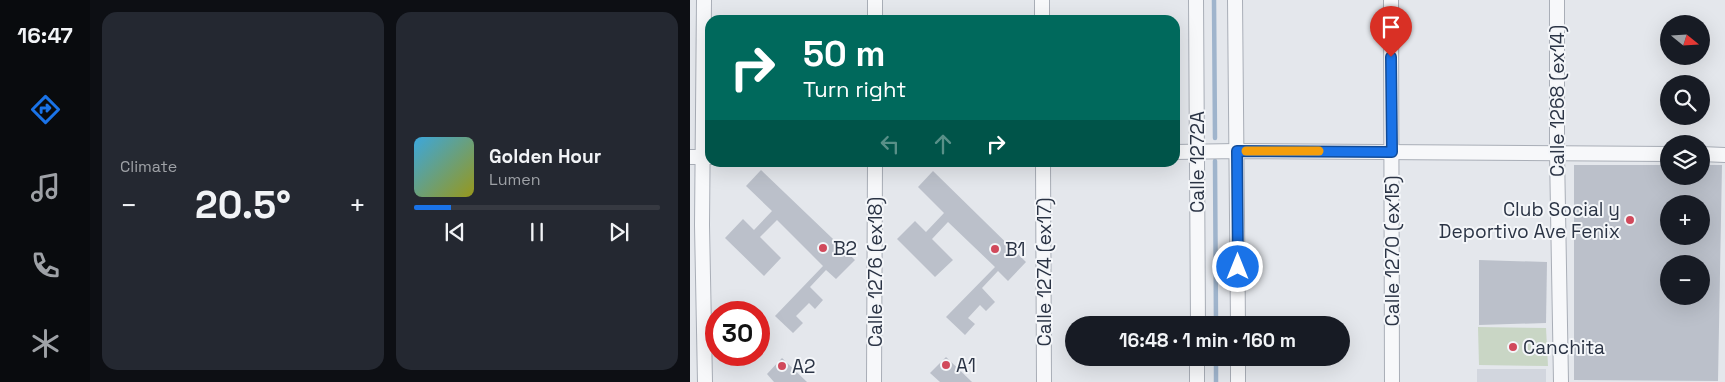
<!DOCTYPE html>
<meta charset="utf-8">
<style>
:root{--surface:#171b24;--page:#242831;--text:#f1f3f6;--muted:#9ea1a6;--line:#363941;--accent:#1a73e8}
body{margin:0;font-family:"Space Grotesk",sans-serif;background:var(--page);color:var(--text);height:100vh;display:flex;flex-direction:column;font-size:19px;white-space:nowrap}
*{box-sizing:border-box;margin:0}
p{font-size:16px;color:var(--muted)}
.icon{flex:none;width:28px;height:28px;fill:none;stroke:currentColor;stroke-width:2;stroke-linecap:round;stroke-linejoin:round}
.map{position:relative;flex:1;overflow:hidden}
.sheet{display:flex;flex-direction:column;gap:12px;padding:12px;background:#0d0f14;width:600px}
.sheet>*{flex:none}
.banner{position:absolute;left:15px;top:15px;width:475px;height:152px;border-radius:15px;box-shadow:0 5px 20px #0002;background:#00695c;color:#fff;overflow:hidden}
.needle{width:32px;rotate:108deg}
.controls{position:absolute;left:970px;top:15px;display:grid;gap:10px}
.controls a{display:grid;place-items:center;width:50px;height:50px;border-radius:50%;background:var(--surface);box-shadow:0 5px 20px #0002;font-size:25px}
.speed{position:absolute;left:15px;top:301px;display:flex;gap:10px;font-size:25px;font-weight:700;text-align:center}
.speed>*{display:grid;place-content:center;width:65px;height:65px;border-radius:50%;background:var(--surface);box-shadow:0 5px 20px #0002;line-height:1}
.speed .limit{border:8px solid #d22;background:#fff;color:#111}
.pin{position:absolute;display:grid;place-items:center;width:42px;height:42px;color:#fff;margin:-51px -21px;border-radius:50% 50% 50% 0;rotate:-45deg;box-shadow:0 0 5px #0007}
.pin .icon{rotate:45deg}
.me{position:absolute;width:55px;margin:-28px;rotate:0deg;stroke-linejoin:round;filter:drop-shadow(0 0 4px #0008)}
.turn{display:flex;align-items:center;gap:18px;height:105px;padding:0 15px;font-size:22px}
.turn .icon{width:65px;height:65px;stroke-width:2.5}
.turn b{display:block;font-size:35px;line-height:42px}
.lanes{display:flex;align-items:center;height:48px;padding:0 15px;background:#0003;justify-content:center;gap:25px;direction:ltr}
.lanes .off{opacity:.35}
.big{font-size:38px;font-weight:700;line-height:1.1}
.sheet .tile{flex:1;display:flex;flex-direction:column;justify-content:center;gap:8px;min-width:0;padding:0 18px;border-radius:15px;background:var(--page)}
.song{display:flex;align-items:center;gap:15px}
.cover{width:60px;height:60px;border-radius:8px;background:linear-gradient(135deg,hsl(200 70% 55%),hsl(60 70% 35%))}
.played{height:5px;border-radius:2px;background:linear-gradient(90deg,var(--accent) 15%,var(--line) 15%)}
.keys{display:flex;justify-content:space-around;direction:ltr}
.heat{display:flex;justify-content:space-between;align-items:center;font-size:28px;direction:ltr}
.sheet .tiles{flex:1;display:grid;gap:12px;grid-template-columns:repeat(2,1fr)}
.trip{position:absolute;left:375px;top:316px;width:285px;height:50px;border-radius:25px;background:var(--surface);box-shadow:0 5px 20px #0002;font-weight:700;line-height:50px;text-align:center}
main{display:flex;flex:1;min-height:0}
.tabs{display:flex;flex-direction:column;width:90px;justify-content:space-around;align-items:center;background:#090b0e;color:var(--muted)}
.tabs .icon{width:35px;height:35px}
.tabs .selected{color:var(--accent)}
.tabs b{font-size:22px;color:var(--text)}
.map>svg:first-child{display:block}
.built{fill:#d2d6de}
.green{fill:#c9d6c5}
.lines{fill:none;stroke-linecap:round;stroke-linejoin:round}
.stream{stroke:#9fb4cc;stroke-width:4.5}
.building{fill:#bbc0ca;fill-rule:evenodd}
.minor-casing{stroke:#a9aeb7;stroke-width:16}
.minor{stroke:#f7f8fa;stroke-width:14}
.route-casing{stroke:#114b97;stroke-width:12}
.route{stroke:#1a73e8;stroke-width:9}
.slow{stroke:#f59e0b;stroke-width:9}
.poi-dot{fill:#d1495b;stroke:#f4f6f9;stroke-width:2}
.labels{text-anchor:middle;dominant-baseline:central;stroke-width:4;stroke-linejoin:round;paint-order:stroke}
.street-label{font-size:19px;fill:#2b3445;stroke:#f4f6f9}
.poi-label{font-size:19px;fill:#2b3445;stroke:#f4f6f9;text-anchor:start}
</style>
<main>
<nav class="tabs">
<b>16:47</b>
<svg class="icon selected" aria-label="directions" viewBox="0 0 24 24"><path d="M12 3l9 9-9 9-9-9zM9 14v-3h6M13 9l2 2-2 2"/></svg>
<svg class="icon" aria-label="music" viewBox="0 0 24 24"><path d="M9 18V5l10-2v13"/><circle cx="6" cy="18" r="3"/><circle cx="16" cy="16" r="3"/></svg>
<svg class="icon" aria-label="phone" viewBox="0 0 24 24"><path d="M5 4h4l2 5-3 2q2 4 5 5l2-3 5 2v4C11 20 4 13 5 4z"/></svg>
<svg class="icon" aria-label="climate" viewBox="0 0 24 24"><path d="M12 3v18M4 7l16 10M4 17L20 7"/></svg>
</nav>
<section class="sheet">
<div class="tiles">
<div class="tile"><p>Climate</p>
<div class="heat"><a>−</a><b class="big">20.5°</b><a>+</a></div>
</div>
<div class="tile">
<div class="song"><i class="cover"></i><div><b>Golden Hour</b><p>Lumen</p></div></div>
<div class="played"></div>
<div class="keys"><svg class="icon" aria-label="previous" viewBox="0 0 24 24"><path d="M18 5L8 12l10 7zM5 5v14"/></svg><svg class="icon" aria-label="pause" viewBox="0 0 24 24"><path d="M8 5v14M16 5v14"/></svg><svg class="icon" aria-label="next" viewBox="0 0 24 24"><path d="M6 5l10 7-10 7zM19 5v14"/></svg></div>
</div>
</div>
</section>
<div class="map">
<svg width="1035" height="382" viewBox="0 0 1035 382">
<rect width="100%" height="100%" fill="#e4e7ec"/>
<rect class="built" x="787" y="369" width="69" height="13"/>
<polygon class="green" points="788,327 856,328 858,366 789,365"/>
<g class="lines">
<g class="stream">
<polyline points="524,0 525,138"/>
<polyline points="525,161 526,325"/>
<polyline points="526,358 526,382"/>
</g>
</g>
<g class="building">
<path d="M884 165H979V176H1011V165H1032L1028 381 884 380ZM979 204H1011V236H979ZM979 264H1011V296H979Z"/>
<polygon points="71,170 165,260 146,279 136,270 120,287 133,300 125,309 119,303 106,316 113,323 103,333 85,316 133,266 87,220 70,237 91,258 74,276 35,238 53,219 64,230 82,211 56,186"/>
<polygon points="243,171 336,262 318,281 308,271 292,288 305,302 296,311 290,305 278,318 285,324 275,335 256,317 305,267 258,222 242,239 263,260 245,277 207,239 225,221 236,232 254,213 228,187"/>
<polygon points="789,260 857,262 856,323 789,325"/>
<polygon points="256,357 282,382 250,382 240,373"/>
<polygon points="92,358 117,382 84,382 77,374"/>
</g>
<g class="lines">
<g class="minor-casing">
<g id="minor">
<polyline points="14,0 12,225 15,382"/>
<polyline points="352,0 352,20"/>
<polyline points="506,0 508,325"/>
<polyline points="545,0 548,325"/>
<polyline points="701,0 702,382"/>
<polyline points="867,0 867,153 871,382"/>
<polyline points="185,20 185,0"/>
<polyline points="485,152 547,151 979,154"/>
<polyline points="1011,154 1035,155"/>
<polyline points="0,157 20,157"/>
<polyline points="353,162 354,382"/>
<polyline points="548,358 548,382"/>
<polyline points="184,382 185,162"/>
<polyline points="507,382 507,358"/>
</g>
</g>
<use href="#minor" class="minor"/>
</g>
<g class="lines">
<g class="route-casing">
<polyline id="route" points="548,267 547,151 702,152 701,57"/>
</g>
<use href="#route" class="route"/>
<polyline class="slow" points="556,151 629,151"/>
</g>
<g class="poi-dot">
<circle cx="940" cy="220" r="5"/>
<circle cx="133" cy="248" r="5"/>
<circle cx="305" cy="249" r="5"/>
<circle cx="823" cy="347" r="5"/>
<circle cx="256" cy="365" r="5"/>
<circle cx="92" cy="366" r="5"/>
</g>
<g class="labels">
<g class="street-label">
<text transform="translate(867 101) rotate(-90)">Calle 1268 (ex14)</text>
<text transform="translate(507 162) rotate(-90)">Calle 1272A</text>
<text transform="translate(702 251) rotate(-90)">Calle 1270 (ex15)</text>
<text transform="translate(185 272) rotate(-90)">Calle 1276 (ex18)</text>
<text transform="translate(354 272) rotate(-90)">Calle 1274 (ex17)</text>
</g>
<g class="poi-label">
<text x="930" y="209" text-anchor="end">Club Social y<tspan x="930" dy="22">Deportivo Ave Fenix</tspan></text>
<text x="143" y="248">B2</text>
<text x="315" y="249">B1</text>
<text x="833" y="347">Canchita</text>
<text x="266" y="365">A1</text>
<text x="102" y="366">A2</text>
</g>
</g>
</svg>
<div class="controls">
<a><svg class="needle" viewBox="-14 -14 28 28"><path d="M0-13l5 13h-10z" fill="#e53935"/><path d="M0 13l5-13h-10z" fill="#9ea1a6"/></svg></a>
<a><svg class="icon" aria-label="search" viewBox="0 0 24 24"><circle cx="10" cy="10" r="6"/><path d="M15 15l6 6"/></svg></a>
<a><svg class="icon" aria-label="layers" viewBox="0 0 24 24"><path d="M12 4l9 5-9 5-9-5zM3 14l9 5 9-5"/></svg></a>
<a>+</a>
<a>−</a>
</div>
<div class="speed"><div class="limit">30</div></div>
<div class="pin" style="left:701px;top:57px;background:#d93025"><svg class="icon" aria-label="arrive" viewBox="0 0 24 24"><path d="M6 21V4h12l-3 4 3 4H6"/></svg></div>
<svg class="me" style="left:548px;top:267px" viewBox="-20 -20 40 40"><circle r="17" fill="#1a73e8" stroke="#fff" stroke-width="3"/><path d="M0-11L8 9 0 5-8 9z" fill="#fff"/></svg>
<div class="trip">16:48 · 1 min · 160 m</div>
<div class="banner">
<div class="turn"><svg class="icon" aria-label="right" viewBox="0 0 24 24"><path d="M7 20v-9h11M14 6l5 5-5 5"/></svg><div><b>50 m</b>Turn right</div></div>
<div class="lanes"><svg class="icon off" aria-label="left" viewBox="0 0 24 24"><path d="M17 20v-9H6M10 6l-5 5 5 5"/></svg><svg class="icon off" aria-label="ahead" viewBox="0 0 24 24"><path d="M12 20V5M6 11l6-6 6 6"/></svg><svg class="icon" aria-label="right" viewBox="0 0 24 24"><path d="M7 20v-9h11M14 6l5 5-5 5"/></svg></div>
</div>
</div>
</main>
